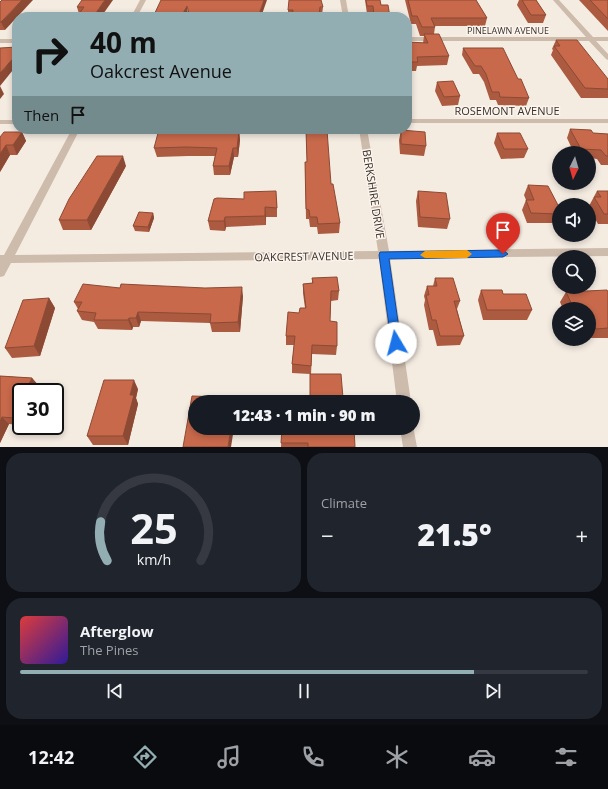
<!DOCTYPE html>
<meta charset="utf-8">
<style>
:root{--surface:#171b24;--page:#20242c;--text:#f1f3f6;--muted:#9ea1a6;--line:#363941;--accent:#92aeb2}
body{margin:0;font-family:"Open Sans",sans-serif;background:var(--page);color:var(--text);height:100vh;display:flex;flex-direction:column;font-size:15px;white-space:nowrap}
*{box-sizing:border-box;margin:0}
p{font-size:13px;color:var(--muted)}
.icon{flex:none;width:22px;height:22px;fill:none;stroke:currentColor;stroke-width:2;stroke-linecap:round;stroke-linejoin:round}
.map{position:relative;height:447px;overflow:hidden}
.side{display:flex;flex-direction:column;gap:6px;padding:6px;background:#0d0f14;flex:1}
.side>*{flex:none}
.guide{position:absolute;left:12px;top:12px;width:400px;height:122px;border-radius:16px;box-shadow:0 2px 6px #0003;background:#92aeb2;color:#111;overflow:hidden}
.needle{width:26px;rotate:185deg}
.fabs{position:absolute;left:552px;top:146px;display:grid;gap:8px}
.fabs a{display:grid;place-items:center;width:44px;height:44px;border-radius:50%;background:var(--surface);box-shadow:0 2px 6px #0003;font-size:20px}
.speed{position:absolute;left:12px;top:383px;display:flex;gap:8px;font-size:20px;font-weight:700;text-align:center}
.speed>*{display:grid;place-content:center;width:52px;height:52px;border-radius:50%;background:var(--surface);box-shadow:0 2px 6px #0003;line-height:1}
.speed .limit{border:2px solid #111;border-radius:6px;background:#fff;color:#111}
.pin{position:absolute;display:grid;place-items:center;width:34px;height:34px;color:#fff;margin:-41px -17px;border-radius:50% 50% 50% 0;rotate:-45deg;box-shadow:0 0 4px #0007}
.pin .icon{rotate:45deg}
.me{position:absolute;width:44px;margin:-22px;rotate:352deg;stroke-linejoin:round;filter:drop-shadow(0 0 3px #0008)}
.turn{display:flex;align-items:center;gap:14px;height:84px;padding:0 12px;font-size:18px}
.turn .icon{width:52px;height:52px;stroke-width:2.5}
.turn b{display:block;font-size:28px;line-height:34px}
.then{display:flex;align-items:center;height:38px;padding:0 12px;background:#0003;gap:8px;font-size:15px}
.big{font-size:30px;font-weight:800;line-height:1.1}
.side .widget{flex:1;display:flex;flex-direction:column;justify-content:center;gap:6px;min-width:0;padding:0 14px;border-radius:16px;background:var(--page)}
.side .dial{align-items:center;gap:0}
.dial svg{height:104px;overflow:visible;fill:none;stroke:var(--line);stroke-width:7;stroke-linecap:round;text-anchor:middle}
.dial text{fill:var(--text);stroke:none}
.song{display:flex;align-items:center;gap:12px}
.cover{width:48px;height:48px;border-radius:6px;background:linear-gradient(135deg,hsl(0 70% 55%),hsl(250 70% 35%))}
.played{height:4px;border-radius:2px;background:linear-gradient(90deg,var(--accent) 80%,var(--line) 80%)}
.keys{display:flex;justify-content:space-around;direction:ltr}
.heat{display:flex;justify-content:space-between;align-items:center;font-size:22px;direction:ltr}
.side .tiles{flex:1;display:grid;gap:6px;grid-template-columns:1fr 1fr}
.widget:last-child{grid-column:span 2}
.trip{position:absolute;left:188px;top:395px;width:232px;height:40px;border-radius:20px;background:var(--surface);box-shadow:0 2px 6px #0003;font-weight:800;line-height:40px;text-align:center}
.tab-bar{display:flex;height:64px;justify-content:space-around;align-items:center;background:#090b0e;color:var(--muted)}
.tab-bar .icon{width:28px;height:28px}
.tab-bar .on{color:var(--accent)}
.tab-bar b{font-size:18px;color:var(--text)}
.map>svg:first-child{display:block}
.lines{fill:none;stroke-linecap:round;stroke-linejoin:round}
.minor{fill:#cdbbac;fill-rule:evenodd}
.wall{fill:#ac5a40}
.shaded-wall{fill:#8c4a34}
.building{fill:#c8694b;stroke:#8c4a34}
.route{fill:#1a73e8;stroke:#114b97}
.slow{fill:#f59e0b}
.labels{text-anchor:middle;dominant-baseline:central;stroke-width:3;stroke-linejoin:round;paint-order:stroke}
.far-street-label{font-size:9px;fill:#3b302b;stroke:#fbf5ee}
.street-label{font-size:11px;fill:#3b302b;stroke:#fbf5ee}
</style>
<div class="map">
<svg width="608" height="447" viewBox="0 0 608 447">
<rect width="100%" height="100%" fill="#f4ebe1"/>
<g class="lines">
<g class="minor">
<polygon points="140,0 146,0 137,17 131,17"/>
<polygon points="340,0 346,0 349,17 343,17"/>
<polygon points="553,0 559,0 593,37 608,37 608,41 596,41 608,54 608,60 606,59 589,41 407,41 407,37 586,37"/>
<rect x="0" y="39" width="17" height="4"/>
<rect x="407" y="119" width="201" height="4"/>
<rect x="0" y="120" width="17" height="4"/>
<polygon points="72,129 80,129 15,255 378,251 359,129 367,129 389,251 608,248 608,256 390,258 411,402 397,402 379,259 11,263 4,276 0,277 0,255 4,255"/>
<polygon points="413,426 417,447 403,447 400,428 413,428"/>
</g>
</g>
<g class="wall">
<polygon points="113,0 79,14 77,7"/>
<polygon points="365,0 380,0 381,5 390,17 372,17 372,14 367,14"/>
<polygon points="405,0 476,0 487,18 485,26 435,26 435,27 434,34 449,56 447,65 417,66 416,71 407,71 407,42 423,43 424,36 420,36 416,24 411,24"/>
<polygon points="519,0 536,0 546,15 543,23 528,23 517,5"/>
<polygon points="579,0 608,0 608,31"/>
<polygon points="0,2 5,30 0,30"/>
<polygon points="323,7 322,15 320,15 320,17 288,17 288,10"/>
<polygon points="556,40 608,79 608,98 581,98 551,55 553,50 552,49"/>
<polygon points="463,48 518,79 529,98 526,106 498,105 496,100 490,100 484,82 479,74 473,74 462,55"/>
<polygon points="437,82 460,96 458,105 442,106 435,91"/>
<polygon points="570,129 593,133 608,134 608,165 601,165 597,159 589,158 589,153 574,153 567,138"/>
<polygon points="306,130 331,184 340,223 339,233 318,234 317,227 310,227 309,219 306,219 305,162 307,162"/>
<polygon points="401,130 426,146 424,156 400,154 399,140"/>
<polygon points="239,131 240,140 238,157 234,157 230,175 214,175 213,166 215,156 188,156 157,157 154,148"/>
<polygon points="22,132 26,141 17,155 10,155 0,172 0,137"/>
<polygon points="497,133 528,149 524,158 501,159 494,143"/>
<polygon points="126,166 91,230 63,230 59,220"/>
<polygon points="528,185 559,207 559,220 557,223 527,223 522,210 526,200 524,195"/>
<polygon points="418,191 450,219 447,229 418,227 416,201"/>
<polygon points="597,191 608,191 608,224 598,224 589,208 589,206"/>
<polygon points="277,201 277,217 266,217 266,225 226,227 225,231 210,230 208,221"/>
<polygon points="153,213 154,218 149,232 135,231 133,226"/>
<polygon points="312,278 339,291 338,300 331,301 330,321 337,346 336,355 312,354 311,374 343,398 342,402 310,402 310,374 292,373 292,364 294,345 286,345 286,336 299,313 305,308 303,293 303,284 312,283"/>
<polygon points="435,278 460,301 457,309 464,336 460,345 437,346 433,330 429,330 424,305 425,300 424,296 427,286 433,286"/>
<polygon points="120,288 243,296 240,332 212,332 210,323 141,321 139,327 133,327 132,330 98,329 94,322 82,320 77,311 78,309 74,302"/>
<polygon points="481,290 503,294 532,310 527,320 483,320 478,300"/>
<polygon points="566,292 608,292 608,338 589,338 589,309 563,309 560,302"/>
<polygon points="49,298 55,308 40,356 12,358 5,348"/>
<polygon points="0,376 32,378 38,385 20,425 9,424 0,443"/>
<polygon points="138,389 136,398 138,404 128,445 93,445 87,436"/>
<polygon points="282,428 355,447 281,447"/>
</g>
<g class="shaded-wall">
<polygon points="22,0 33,0 5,30 1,22"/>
<polygon points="105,0 113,0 101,17 93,17"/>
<polygon points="264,0 267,0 261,17 258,17"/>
<polygon points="187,6 188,14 186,17 181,17"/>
<polygon points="17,54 17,65 0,86 0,73"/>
<polygon points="0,86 4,94 0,99"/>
<polygon points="239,131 240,140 238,157 237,148"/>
<polygon points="22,132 26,141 17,155 13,145"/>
<polygon points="6,145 10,155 0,172 0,154"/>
<polygon points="233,148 234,157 230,175 229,166"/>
<polygon points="123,156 126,166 91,230 87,220"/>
<polygon points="265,207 266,217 266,225 265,216"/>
<polygon points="153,213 154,218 149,232 148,227"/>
<polygon points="225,217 226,227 225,231 224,221"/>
<polygon points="242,287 243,296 240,332 238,322"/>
<polygon points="49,298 55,308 40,356 34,346"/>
<polygon points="138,312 141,321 139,327 136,318"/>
<polygon points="129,318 133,327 132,330 128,320"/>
<polygon points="32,378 38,385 34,392 25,392"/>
<polygon points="134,380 138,389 136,398 138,404 128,445 123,436 130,395"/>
<polygon points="21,401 21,422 20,425 13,418"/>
<polygon points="2,417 9,424 0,443 0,422"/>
<polygon points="231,428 234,428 231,447 228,447"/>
</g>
<g class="building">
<polygon points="2,0 22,0 1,22 0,22 0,2"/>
<polygon points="82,0 105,0 93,17 77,17 84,7 77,7"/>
<polygon points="161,0 264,0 258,17 190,17 187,6 181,17 153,17"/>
<polygon points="289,0 321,0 323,7 320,7 319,17 292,17 293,10 288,10"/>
<polygon points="366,0 380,0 381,5 388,5 390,17 374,17 373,6 367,6"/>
<polygon points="408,0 476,0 487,18 431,18 435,27 422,27 417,16 412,16"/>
<polygon points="522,0 536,0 546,15 531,15"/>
<polygon points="590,0 608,0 608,19"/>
<polygon points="424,34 439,34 449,56 417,57 418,62 407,62 407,42 428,43"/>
<polygon points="556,40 577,40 608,79 608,89 585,88 554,46 560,46"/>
<polygon points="17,47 17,54 0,73 0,48"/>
<polygon points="463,48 503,48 518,79 521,79 529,98 500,97 499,92 492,92 486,74 481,66 475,66"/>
<polygon points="453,81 460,96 444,97 437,82"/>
<polygon points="570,129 591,130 593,133 608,134 608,156 606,156 601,150 581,149"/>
<polygon points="306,130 327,130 331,184 333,184 340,223 318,224 317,217 310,217 309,210 306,209 305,162 307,162"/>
<polygon points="401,130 425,132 426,146 401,144"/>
<polygon points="239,131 237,148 233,148 229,166 213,166 217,148 186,147 154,148 158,133"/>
<polygon points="4,132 22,132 13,145 6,145 0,154 0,137"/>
<polygon points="497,133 520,133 528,149 504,149"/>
<polygon points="97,156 123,156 87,220 59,220 69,199"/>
<polygon points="528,185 548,186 559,207 559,214 531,213 526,200 534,200"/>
<polygon points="276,191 277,208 265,207 265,216 225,217 224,221 208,221 214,199 217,198 244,199 244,192"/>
<polygon points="418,191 446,193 450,219 420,217"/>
<polygon points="597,191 608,191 608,214 604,214 594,197 601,197"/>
<polygon points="139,212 153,213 148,227 133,226"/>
<polygon points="337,277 339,291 331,291 330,321 337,322 337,346 312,345 311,366 292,364 295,336 286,336 288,312 299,313 300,308 306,308 303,284 313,283 312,278"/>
<polygon points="435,278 453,278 460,301 454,301 464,336 440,336 436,320 432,320 426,295 429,295 427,286 437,286"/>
<polygon points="83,284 120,288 121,284 205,288 242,287 238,322 210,323 211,314 138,312 136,318 129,318 128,320 94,320 96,313 77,311 82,302 74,302"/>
<polygon points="481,290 502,290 503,294 526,294 532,310 487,310"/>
<polygon points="607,290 608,292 608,328 596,329 591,320 589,321 589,309 574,309 566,292"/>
<polygon points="49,298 34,346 5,348 23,300"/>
<polygon points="310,374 341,374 343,398 310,397"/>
<polygon points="0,376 32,378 25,392 21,392 21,401 13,418 2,417 0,422"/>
<polygon points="104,380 134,380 130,395 134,395 123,436 87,436"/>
<polygon points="192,396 221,397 221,402 195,402 195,428 231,428 228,447 183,447"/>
<polygon points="282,428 354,428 355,447 308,447 308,443 281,443"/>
</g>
<polygon class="route" points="503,250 508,254 503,257 389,259 401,343 400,347 396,348 392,347 379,255 380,252"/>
<polygon class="slow" points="467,250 472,254 467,258 425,258 420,255 425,251"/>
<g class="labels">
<g class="far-street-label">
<text x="508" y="30">PINELAWN AVENUE</text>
</g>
<g class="street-label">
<text x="507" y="110">ROSEMONT AVENUE</text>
<text transform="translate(374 194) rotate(81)">BERKSHIRE DRIVE</text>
<text transform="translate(304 256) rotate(-1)">OAKCREST AVENUE</text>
</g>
</g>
</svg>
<div class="fabs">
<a><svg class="needle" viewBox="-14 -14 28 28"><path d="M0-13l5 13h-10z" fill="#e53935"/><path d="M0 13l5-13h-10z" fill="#9ea1a6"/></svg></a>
<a><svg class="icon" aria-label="sound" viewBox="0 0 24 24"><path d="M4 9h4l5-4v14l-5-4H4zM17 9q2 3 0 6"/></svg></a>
<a><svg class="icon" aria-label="search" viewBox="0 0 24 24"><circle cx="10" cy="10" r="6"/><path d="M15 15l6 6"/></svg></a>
<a><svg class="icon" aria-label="layers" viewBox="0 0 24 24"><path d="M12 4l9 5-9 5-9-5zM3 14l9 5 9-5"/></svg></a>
</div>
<div class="speed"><div class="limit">30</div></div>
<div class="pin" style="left:503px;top:254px;background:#d93025"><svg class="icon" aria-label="arrive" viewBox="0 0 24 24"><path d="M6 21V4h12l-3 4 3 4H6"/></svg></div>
<svg class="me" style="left:396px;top:343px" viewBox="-20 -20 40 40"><circle r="19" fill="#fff"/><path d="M0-13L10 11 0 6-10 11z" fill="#1a73e8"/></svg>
<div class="trip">12:43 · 1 min · 90 m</div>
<div class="guide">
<div class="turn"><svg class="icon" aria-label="right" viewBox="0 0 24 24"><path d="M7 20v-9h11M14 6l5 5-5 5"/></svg><div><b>40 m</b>Oakcrest Avenue</div></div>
<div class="then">Then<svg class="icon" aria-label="arrive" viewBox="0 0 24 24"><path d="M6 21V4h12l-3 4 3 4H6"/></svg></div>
</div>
</div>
<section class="side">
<div class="tiles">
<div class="widget dial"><svg viewBox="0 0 100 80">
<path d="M14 69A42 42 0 1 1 86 69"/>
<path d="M14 69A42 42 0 0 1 9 39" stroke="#92aeb2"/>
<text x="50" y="56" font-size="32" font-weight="700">25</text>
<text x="50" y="72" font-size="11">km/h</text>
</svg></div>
<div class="widget"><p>Climate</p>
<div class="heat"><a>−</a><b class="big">21.5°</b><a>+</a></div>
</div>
<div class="widget">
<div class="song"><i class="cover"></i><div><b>Afterglow</b><p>The Pines</p></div></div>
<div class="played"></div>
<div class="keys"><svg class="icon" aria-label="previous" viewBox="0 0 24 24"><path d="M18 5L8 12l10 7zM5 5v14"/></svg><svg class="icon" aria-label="pause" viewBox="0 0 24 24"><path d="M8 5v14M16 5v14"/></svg><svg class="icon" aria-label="next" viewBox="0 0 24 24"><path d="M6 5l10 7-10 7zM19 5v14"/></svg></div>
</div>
</div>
</section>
<nav class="tab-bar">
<b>12:42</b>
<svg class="icon on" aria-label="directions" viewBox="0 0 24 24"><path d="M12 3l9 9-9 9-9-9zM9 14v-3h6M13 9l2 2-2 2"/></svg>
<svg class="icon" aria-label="music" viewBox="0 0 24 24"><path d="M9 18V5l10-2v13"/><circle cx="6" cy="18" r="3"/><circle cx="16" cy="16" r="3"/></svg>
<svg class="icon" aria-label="phone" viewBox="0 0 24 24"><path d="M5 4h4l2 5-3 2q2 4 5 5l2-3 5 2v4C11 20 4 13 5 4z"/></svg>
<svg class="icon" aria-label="climate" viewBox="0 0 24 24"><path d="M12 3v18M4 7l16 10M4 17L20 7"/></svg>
<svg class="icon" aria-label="car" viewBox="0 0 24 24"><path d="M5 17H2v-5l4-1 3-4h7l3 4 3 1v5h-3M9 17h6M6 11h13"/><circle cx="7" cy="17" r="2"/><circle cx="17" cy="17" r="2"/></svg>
<svg class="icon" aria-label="filters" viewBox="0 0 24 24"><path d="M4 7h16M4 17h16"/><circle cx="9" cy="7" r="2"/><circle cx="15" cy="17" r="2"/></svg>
</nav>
